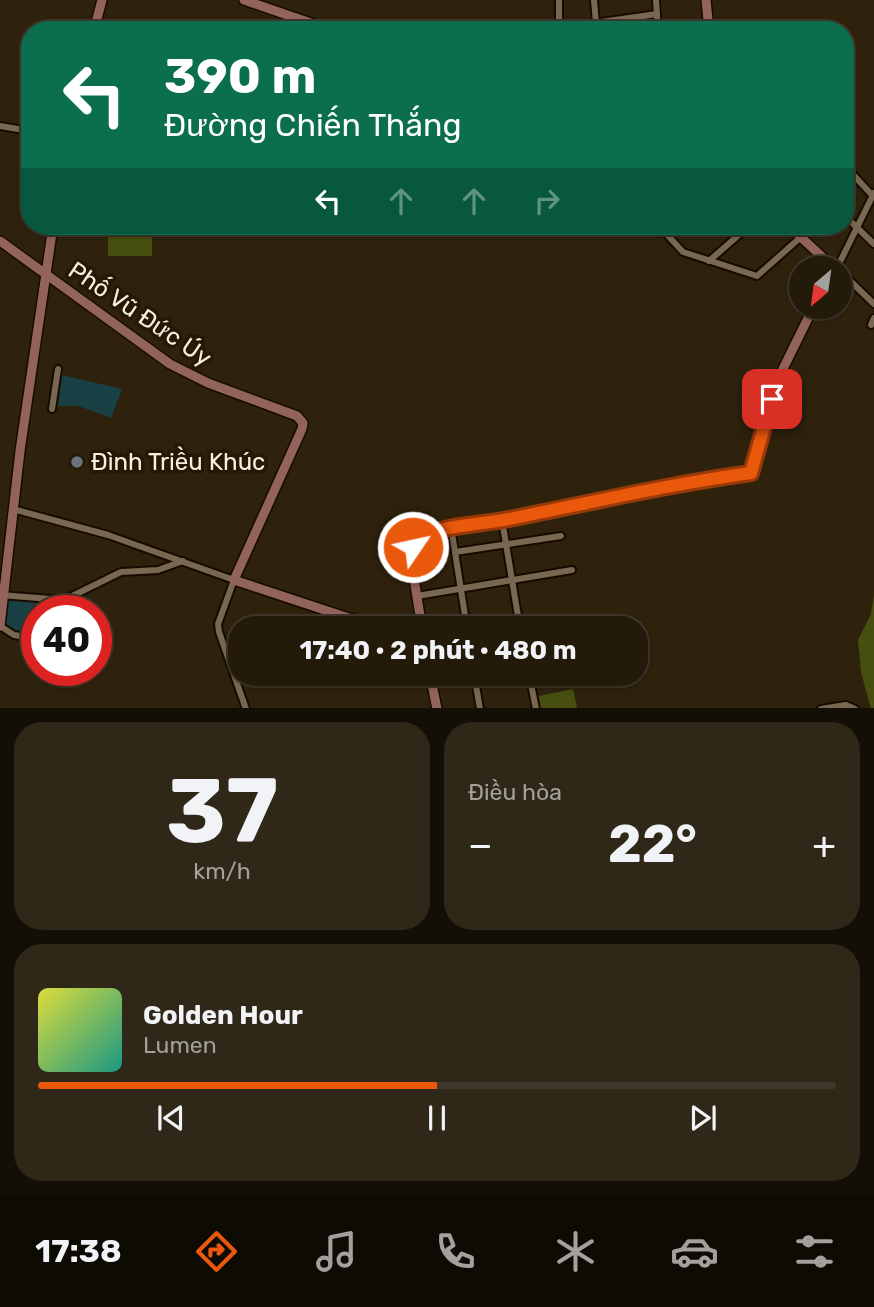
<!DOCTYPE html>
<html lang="vi">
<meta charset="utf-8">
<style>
:root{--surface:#231a0a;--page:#2f2718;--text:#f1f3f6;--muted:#a3a19c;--line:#40382b;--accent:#ea580c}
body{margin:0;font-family:Rubik,sans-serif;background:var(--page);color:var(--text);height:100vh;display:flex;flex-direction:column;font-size:26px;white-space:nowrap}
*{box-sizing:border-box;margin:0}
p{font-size:23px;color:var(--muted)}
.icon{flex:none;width:38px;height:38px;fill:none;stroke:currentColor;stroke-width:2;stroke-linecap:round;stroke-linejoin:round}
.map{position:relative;height:708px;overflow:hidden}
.side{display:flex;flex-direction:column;gap:14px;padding:14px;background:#130e06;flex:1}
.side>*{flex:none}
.top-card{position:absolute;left:21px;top:21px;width:833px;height:214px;border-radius:28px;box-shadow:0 2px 5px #0004,0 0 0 2px var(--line);background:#0b6e4f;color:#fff;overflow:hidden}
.needle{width:46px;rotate:209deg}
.controls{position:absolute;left:789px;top:256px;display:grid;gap:14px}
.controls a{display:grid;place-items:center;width:63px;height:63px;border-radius:50%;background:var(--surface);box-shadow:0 2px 5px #0004,0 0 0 2px var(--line);font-size:35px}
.speed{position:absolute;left:21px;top:595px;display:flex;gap:14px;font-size:35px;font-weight:700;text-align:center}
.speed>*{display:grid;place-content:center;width:91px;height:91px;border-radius:50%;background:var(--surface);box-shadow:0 2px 5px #0004,0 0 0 2px var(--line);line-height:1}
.speed .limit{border:10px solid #d22;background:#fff;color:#111}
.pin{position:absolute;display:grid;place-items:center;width:60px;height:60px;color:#fff;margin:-30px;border-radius:14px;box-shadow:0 4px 10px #0006}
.me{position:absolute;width:77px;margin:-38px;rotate:56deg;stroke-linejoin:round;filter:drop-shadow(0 0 5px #0008)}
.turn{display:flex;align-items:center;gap:24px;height:147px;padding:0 28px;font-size:32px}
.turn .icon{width:91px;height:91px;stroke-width:2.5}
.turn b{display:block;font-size:49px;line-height:60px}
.lanes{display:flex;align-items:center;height:66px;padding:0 28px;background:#0003;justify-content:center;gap:35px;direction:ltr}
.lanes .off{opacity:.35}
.big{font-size:52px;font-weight:700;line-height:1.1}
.side .tile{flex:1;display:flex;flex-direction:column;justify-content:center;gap:10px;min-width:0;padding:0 24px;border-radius:28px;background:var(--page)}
.side .dial{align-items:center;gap:0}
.dial b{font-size:91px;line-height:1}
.song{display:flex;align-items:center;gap:21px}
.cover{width:84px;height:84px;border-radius:10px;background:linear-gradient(135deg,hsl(60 70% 55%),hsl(170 70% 35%))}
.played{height:7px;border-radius:4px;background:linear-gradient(90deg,var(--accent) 50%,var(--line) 50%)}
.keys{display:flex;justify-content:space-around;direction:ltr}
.heat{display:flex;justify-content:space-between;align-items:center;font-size:38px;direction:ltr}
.side .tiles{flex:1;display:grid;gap:14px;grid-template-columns:1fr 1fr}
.tile:last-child{grid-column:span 2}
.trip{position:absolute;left:228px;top:616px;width:420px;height:70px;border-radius:28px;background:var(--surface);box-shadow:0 2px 5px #0004,0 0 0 2px var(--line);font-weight:700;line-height:70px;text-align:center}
.dock{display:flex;height:112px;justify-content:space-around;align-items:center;background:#0e0a04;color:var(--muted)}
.dock .icon{width:49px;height:49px}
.dock .on{color:var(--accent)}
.dock b{font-size:32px;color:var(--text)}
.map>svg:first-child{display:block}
.green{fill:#464e10}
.water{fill:#194045}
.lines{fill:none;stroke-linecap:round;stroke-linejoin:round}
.street-casing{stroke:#170b00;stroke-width:10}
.secondary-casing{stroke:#170b00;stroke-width:12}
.street{stroke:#786851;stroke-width:6}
.secondary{stroke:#92635b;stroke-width:9}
.route-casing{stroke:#983908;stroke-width:18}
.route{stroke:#ea580c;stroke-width:12}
.worship-dot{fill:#6b7280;stroke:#251904;stroke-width:2.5}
.labels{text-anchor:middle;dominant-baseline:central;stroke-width:7;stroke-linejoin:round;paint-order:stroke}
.street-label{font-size:24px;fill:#f8efe2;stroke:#251904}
.poi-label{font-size:24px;fill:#f8efe2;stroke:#251904;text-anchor:start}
</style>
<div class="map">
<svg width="874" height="709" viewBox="0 0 874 709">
<rect width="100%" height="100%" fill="#2f220d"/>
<g class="green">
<rect x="108" y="229" width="44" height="27"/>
<polygon points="874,594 874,708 871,709 861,672 858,640 871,614"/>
<polygon points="573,689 577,708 537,708 534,697"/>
</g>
<g class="water">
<polygon points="62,375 122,389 111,418 79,406 58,406"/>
<polygon points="5,598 61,607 62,611 37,611 37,635 10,633 0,626"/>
</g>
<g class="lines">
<g class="street-casing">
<g id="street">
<polyline points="559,0 559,30"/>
<polyline points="594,0 596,23"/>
<polyline points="656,0 658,30"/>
<polyline points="559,28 657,14"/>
<polyline points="0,126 30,131"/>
<polyline points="845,166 872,195"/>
<polyline points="845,216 874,244"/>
<polyline points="659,226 683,252 757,276 801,237"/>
<polyline points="727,226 736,237"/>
<polyline points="709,261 749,226"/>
<polyline points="837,268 874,193"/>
<polyline points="840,271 874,304"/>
<polyline points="871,325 874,318"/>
<polyline points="52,409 58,369"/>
<polyline points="13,509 108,535 234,580 218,624 219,632 246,709"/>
<polyline points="502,520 520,628"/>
<polyline points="451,527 467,628"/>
<polyline points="455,552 561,536"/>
<polyline points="0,595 64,600 121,572 158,570 183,561"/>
<polyline points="417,596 572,570"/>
<polyline points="0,626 14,635 37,639"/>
<polyline points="474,674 480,709"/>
<polyline points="529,674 536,709"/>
<polyline points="821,709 846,705 855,709"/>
</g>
</g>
<g class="secondary-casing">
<g id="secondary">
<polyline points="244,0 331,30"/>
<polyline points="706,0 709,30"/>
<polyline points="94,30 102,0"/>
<polyline points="789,226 834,268"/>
<polyline points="0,241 170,364 208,383 297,416 303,423 302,429 234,580 379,628"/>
<polyline points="0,626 20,451 53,226"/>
<path d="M422 628 412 566 415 539C446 524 481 525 514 518 594 502 671 484 751 473L778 379 814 306"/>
<polyline points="430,674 437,709"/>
</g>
</g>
<use href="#street" class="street"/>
<use href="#secondary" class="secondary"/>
</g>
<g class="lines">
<g class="route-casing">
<path id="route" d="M413 547 415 539C446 524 481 525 514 518 594 502 671 484 751 473L772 399"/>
</g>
<use href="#route" class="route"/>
</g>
<circle class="worship-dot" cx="77" cy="462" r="7"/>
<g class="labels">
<g class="street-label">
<text transform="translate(140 314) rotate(34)">Phố Vũ Đức Úy</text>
</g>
<g class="poi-label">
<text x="91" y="462">Đình Triều Khúc</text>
</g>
</g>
</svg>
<div class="controls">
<a><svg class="needle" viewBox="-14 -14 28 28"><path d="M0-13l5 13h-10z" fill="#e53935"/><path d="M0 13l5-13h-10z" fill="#a3a19c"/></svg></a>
</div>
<div class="speed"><div class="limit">40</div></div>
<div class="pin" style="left:772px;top:399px;background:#d93025"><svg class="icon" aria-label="arrive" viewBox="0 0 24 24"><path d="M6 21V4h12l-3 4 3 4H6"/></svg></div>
<svg class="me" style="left:413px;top:547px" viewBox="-20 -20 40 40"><circle r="17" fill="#ea580c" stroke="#fff" stroke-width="3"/><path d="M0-11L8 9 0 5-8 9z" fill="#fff"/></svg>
<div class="trip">17:40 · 2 phút · 480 m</div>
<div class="top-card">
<div class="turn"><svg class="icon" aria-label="left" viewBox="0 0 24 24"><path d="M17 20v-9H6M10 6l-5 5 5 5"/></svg><div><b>390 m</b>Đường Chiến Thắng</div></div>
<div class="lanes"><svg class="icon" aria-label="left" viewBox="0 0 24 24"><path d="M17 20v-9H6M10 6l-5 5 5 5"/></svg><svg class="icon off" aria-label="ahead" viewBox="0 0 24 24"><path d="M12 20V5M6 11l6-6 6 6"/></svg><svg class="icon off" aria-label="ahead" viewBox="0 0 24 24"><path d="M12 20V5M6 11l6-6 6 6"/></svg><svg class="icon off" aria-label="right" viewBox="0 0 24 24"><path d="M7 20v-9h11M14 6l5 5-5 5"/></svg></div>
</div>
</div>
<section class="side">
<div class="tiles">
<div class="tile dial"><b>37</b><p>km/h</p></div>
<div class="tile"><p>Điều hòa</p>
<div class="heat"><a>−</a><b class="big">22°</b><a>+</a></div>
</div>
<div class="tile">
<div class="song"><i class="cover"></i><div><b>Golden Hour</b><p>Lumen</p></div></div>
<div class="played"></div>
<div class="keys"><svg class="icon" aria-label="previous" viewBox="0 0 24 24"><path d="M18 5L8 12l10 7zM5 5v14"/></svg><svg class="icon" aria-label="pause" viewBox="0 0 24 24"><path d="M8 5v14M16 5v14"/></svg><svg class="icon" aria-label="next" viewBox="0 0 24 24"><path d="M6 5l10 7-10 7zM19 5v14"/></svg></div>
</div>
</div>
</section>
<nav class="dock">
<b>17:38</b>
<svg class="icon on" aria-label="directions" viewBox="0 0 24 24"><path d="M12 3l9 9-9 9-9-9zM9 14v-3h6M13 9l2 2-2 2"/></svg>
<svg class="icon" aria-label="music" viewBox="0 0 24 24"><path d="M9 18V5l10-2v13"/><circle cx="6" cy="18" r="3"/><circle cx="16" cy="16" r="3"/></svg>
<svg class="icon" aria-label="phone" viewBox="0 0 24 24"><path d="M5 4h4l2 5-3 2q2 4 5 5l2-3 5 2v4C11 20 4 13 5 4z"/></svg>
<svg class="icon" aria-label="climate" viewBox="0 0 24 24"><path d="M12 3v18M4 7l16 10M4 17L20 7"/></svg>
<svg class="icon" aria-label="car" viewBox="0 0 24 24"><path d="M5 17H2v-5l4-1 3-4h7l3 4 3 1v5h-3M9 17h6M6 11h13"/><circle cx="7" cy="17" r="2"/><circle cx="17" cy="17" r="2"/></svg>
<svg class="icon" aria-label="filters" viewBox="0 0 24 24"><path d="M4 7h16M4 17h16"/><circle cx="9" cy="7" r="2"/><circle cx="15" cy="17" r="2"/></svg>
</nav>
